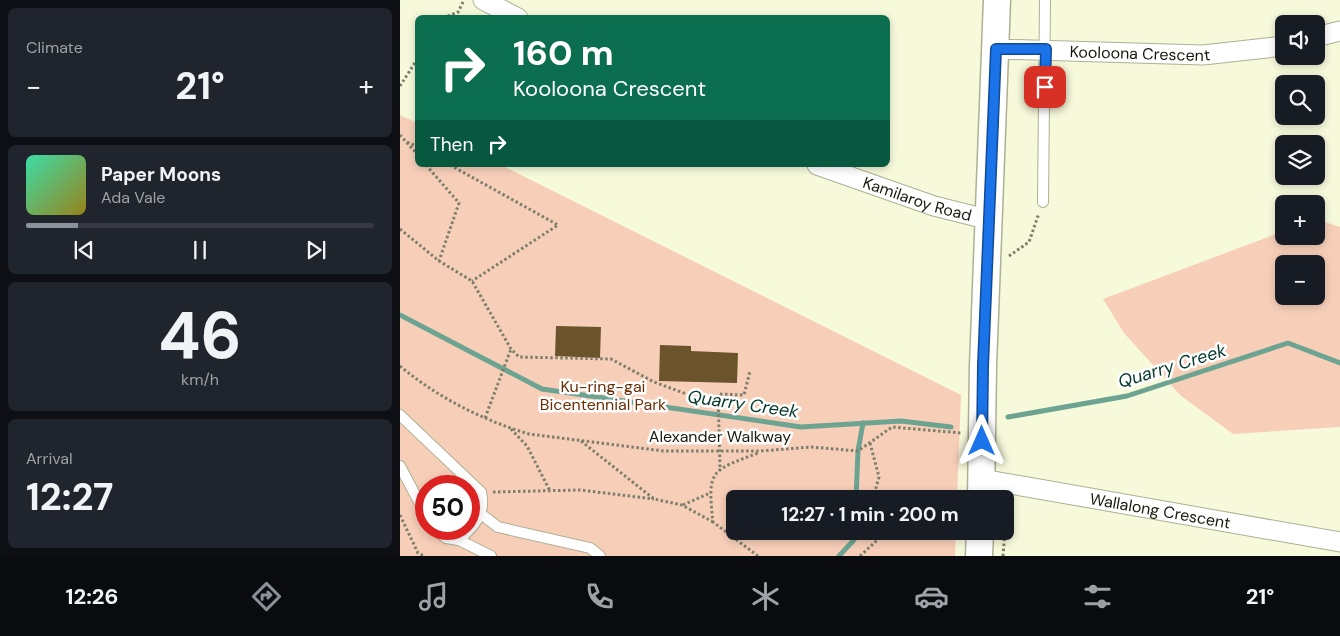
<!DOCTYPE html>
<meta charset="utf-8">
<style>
:root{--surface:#171b24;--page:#20242c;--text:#f1f3f6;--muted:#9ea1a6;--line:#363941;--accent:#8c9099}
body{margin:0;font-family:"DM Sans",sans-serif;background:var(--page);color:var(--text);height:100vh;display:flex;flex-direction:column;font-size:19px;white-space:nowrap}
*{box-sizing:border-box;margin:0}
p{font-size:16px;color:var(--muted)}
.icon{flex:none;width:28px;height:28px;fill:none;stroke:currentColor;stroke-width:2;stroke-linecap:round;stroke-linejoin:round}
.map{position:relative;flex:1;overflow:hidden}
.details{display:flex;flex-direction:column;gap:8px;padding:8px;background:#0d0f14;width:400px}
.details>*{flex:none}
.banner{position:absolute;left:15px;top:15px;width:475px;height:152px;border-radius:8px;box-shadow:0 2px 8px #0003;background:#0b6e4f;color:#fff;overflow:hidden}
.tools{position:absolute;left:875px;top:15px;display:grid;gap:10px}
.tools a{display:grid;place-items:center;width:50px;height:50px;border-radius:8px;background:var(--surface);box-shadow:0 2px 8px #0003;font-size:25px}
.speed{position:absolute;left:15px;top:475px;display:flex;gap:10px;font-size:25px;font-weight:700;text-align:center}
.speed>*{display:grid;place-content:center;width:65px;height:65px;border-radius:50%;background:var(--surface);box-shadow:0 2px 8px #0003;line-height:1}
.speed .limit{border:8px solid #d22;background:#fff;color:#111}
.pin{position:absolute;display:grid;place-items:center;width:42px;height:42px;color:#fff;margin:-21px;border-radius:10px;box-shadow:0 2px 8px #0006}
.me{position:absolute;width:55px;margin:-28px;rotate:0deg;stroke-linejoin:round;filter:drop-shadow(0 0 4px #0008)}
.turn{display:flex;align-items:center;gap:18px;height:105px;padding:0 15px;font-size:22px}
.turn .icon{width:65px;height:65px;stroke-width:2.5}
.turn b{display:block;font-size:35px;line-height:42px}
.then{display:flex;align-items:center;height:48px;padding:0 15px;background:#0003;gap:10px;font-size:19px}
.big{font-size:38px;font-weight:700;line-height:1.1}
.details .widget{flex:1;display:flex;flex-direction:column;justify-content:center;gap:8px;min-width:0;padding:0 18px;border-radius:8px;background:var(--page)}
.details .dial{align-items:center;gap:0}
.dial b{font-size:65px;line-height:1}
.song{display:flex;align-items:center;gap:15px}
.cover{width:60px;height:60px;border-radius:8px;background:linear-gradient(135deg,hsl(160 70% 55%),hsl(50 70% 35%))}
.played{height:5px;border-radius:2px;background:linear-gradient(90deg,var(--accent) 15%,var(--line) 15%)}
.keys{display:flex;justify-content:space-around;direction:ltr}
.heat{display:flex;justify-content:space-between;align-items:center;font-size:28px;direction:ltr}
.trip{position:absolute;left:326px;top:490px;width:288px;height:50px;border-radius:8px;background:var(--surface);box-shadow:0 2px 8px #0003;font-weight:700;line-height:50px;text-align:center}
.tabs{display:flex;height:80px;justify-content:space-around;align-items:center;background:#090b0e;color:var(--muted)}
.tabs .icon{width:35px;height:35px}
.tabs .on{color:var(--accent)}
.tabs b{font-size:22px;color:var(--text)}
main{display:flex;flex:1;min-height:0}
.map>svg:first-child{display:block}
.green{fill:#f7cfb9;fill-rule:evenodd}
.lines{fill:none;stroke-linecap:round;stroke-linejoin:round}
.stream{stroke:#6da491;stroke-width:5}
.building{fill:#6b542c}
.lane-casing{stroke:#aeb093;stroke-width:12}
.street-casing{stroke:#aeb093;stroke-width:21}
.secondary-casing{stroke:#aeb093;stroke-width:29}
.path{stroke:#7d7f6b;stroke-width:3;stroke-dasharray:2.5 2.5;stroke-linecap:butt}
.lane{stroke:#fff;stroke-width:10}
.street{stroke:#fff;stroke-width:19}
.secondary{stroke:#fff;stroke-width:26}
.route-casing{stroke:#114b97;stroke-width:12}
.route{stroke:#1a73e8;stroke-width:9}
.labels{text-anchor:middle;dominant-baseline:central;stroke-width:5;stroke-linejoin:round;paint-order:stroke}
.street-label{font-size:16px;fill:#18190e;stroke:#fff}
.park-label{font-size:16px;fill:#682f05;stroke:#fff}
.water-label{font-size:18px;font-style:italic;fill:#063a2d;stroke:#fff}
</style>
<main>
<section class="details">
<div class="widget"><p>Climate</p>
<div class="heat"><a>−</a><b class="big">21°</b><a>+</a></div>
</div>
<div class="widget">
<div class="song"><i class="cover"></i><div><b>Paper Moons</b><p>Ada Vale</p></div></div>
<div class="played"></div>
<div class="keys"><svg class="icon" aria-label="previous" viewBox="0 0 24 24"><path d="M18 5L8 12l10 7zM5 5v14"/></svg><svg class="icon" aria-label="pause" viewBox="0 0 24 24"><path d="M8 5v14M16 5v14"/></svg><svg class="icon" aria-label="next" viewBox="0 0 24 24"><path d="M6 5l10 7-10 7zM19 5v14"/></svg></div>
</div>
<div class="widget dial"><b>46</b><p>km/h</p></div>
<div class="widget"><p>Arrival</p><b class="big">12:27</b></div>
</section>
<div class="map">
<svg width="940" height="556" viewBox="0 0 940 556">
<rect width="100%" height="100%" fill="#f7f9db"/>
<g class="green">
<path d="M0 115 17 123 18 165H101L561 395 557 499H335V531H556L555 556H0ZM26 486H69V529H26Z"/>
<path d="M916 219 940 227V427L833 434 780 395 724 333 703 299 884 231V236H916ZM884 264H916V296H884Z"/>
</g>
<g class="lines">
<g class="stream">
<polyline points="0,315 142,389 401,427 501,421 551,427"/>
<polyline points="608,417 727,396 888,343 940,363"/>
<polyline points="456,499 458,451 463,423"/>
<polyline points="439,556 454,540 454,531"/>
</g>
</g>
<g class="building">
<polygon points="156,326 201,327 200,358 155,356"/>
<polygon points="260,345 291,346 291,351 338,353 337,383 259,381"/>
</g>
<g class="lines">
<g class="lane-casing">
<g id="lane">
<polyline points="643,202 645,0"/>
<path d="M0 415 81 492C86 514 75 525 59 540L46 538 34 529"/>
<polyline points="0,466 26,515"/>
<polyline points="81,514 98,527 190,548 200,556"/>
<polyline points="59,540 91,556"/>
</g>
</g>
<g class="street-casing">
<g id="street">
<polyline points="83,0 118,18"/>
<polyline points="916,37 940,31"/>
<path id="s1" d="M596 49 803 55 884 46"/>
<path id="s2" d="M417 165 534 206 590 220"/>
<path id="s3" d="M582 479 940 542"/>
</g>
</g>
<g class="secondary-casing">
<g id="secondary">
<polyline points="581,499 583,366 597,0"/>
<polyline points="579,556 580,531"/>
</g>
</g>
<g class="path">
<polyline points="43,18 58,12 64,0"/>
<polyline points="0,86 18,58"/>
<polyline points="0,135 18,155"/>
<polyline points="7,142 18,147"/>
<polyline points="26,165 59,203 39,261"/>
<polyline points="50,165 158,225 72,281"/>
<polyline points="0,229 39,261 72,281 111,349 119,357 211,359 254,382 319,406"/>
<polyline points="609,256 629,242 639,213"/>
<path d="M0 366C37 397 82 420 129 434L264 451H361L411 447 458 451 492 427 561 433"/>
<polyline points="85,418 111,349"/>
<polyline points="111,429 127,446 150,491"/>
<polyline points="181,441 254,499 282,505 313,522"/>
<polyline points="470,443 479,477 473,499"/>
<polyline points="320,467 318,394 344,395 350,371"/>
<polyline points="93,492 180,490 254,499"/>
<polyline points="283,505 310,493"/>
<polyline points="0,515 18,553 24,556"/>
<polyline points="522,531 560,534"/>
<path d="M358 556 313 522C307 469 311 471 358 453"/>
<polyline points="460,556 487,531"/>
<polyline points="603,556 605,531"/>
</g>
<use href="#lane" class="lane"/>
<use href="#street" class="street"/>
<use href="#secondary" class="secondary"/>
</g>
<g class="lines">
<g class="route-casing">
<polyline id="route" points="582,441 583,366 596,49 646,49 645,87"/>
</g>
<use href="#route" class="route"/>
</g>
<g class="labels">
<g class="street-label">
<text stroke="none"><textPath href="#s1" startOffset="144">Kooloona Crescent</textPath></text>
<text stroke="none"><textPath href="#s2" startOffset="106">Kamilaroy Road</textPath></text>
<text x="320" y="436">Alexander Walkway</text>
<text stroke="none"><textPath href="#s3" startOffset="181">Wallalong Crescent</textPath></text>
</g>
<g class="park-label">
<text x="203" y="386">Ku-ring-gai<tspan x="203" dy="18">Bicentennial Park</tspan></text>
</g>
<g class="water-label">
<text transform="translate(772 366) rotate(-17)">Quarry Creek</text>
<text transform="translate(343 404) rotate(8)">Quarry Creek</text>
</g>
</g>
</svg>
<div class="tools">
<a><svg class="icon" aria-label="sound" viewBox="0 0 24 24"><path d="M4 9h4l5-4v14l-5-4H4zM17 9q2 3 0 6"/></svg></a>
<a><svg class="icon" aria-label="search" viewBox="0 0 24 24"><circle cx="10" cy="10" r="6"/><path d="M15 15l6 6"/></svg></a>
<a><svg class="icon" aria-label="layers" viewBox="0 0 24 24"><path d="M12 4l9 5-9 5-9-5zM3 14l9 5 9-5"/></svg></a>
<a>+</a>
<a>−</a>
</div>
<div class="speed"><div class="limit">50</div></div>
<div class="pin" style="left:645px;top:87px;background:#d93025"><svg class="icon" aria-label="arrive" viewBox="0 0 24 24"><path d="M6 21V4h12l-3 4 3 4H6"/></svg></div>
<svg class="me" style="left:582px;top:441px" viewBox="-20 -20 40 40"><path d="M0-17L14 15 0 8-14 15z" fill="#1a73e8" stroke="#fff" stroke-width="4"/></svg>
<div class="trip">12:27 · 1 min · 200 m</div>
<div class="banner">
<div class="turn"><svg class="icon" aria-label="right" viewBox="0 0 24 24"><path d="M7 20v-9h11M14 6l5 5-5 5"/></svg><div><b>160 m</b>Kooloona Crescent</div></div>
<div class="then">Then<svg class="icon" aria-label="right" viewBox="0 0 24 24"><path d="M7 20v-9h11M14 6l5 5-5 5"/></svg></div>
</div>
</div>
</main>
<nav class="tabs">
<b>12:26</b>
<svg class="icon on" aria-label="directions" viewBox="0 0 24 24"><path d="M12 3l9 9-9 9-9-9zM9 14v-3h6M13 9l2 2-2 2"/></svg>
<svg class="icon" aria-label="music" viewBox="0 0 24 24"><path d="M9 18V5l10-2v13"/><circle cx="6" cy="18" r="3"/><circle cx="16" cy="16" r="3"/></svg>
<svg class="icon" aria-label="phone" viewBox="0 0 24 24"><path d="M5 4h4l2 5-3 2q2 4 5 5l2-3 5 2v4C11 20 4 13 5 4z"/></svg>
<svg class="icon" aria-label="climate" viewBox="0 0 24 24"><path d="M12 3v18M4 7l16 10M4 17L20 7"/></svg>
<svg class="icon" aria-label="car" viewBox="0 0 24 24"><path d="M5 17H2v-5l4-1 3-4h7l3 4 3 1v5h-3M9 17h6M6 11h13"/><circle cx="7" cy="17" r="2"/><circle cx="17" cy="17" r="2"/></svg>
<svg class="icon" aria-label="filters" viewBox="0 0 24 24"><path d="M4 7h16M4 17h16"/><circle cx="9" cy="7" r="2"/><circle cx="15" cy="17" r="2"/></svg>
<b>21°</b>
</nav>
